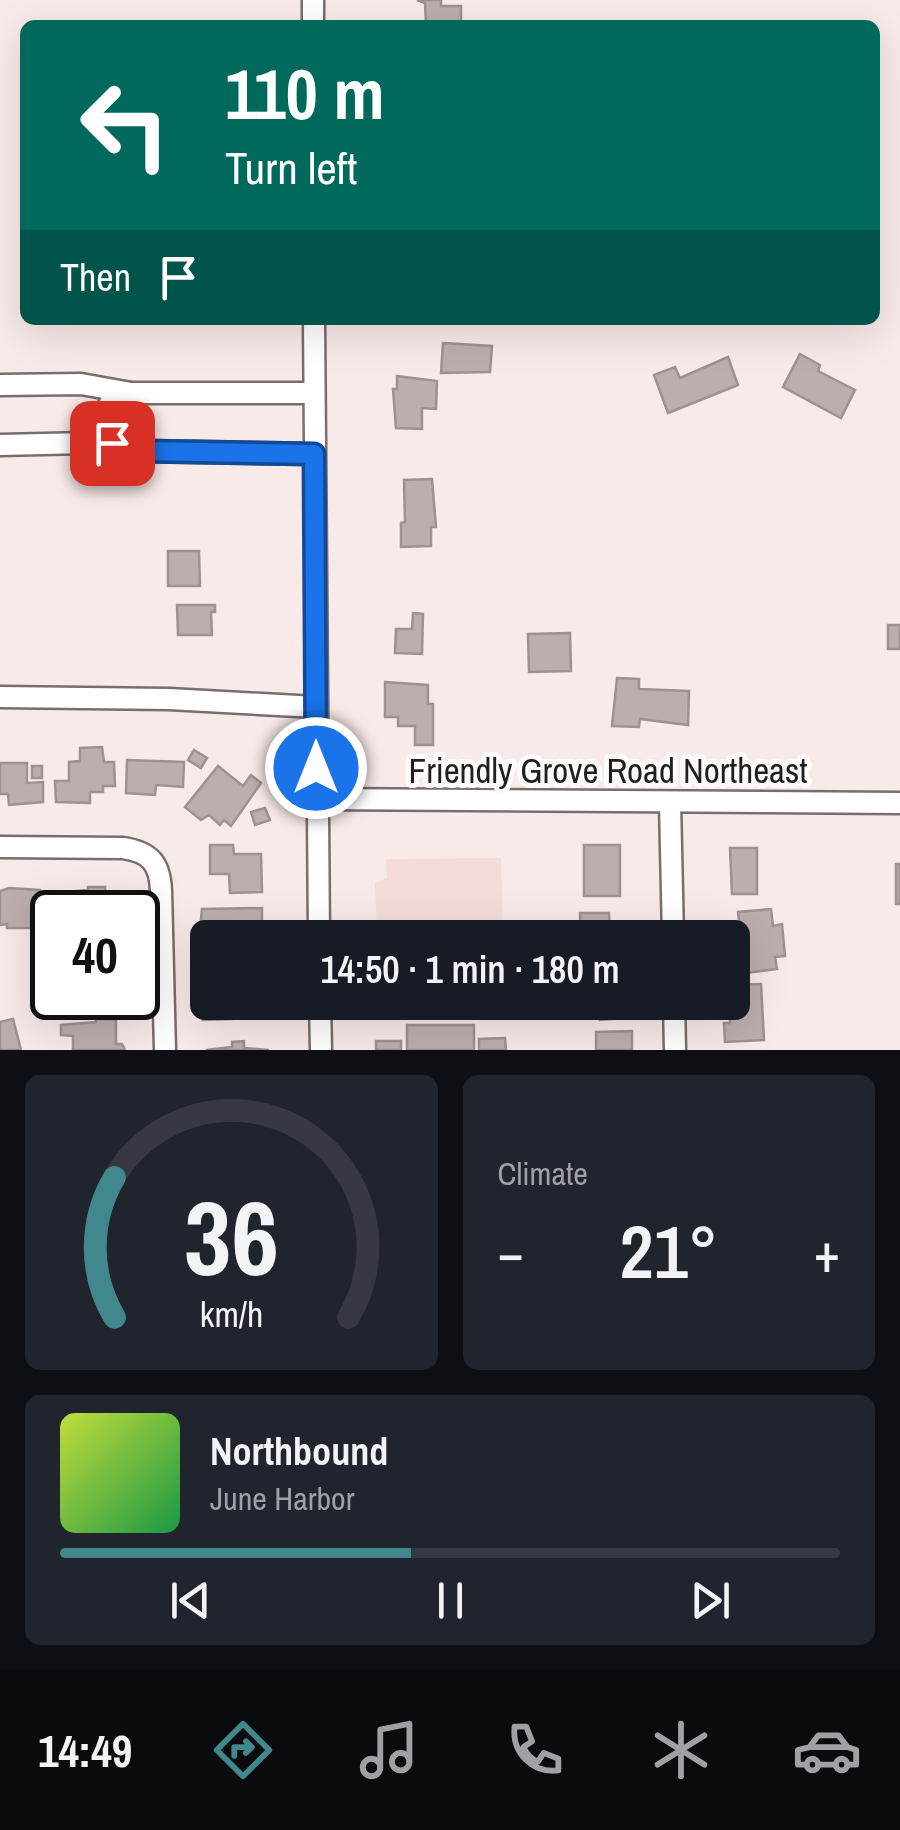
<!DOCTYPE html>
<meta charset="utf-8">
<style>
:root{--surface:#171b24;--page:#20242c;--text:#f1f3f6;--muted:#9ea1a6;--line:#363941;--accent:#40888d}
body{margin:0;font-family:"Archivo Narrow",sans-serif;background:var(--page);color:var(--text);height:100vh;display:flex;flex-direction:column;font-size:38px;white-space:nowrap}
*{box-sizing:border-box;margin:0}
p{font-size:32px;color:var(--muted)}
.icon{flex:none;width:55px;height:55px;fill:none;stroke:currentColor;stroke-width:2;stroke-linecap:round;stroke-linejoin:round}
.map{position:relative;height:1050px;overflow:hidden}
.details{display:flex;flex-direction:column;gap:25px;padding:25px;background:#0d0f14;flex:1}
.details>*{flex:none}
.top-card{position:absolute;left:20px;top:20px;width:860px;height:305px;border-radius:15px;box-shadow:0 10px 40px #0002;background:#00695c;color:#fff;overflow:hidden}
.speed{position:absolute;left:30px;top:890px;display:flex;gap:20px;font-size:50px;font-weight:700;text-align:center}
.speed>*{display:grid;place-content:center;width:130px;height:130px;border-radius:50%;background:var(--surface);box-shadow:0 10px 40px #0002;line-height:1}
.speed .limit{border:5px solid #111;border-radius:15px;background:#fff;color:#111}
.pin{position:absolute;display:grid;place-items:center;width:85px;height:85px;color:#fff;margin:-42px;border-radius:20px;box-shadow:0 5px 15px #0006}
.me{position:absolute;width:110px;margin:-55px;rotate:0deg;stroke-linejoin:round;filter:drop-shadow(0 0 8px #0008)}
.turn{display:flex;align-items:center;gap:35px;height:210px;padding:0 40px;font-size:45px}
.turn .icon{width:130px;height:130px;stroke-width:2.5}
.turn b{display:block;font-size:70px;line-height:85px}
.then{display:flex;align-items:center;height:95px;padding:0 40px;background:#0003;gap:20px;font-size:38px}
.big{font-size:75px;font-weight:600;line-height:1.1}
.details .widget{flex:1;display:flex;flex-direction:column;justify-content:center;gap:15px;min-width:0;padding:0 35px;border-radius:15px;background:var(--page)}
.details .dial{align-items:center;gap:0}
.dial svg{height:260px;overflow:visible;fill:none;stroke:var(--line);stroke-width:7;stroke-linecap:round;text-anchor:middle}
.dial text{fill:var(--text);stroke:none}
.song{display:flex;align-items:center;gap:30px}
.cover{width:120px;height:120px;border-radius:15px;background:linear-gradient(135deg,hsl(70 70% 55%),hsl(140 70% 35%))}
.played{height:10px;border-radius:5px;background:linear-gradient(90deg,var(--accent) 45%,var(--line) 45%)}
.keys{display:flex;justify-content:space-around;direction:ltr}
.heat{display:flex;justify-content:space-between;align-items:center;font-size:55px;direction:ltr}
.details .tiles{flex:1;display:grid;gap:25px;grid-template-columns:1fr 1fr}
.widget:last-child{grid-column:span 2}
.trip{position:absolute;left:190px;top:920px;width:560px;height:100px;border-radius:15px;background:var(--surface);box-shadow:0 10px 40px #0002;font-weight:600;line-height:100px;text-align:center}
.tab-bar{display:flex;height:160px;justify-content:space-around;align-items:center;background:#090b0e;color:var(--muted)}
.tab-bar .icon{width:70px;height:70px}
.tab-bar .active{color:var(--accent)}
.tab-bar b{font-size:45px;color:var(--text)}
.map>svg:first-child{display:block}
.built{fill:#f4dcdb}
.building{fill:#bcaead;stroke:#9f9190;stroke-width:2.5}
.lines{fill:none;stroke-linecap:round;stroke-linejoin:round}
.minor-casing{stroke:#7a6d6c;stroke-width:25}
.minor{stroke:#fff;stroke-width:20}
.route-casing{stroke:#114b97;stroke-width:25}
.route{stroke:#1a73e8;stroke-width:18}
.labels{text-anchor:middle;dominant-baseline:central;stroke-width:10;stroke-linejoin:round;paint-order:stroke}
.street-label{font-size:35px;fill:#231e1e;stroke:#fdfafa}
</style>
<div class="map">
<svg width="900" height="1050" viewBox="0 0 900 1050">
<rect width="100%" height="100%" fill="#f8eae9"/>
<polygon class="built" points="501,858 503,937 377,937 375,883 387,878 386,859"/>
<g class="building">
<polygon points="417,0 441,0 441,6 461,6 461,25 426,25 425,3"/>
<polygon points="443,343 492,346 490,372 441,373"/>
<polygon points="800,354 820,365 818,371 855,390 841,418 783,387"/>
<polygon points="728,357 738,385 668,413 654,375 675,367 680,378"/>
<polygon points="397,376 437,381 436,409 422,408 422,429 396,428 393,389 397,389"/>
<polygon points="432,479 436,527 431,527 431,546 401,547 401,523 405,522 404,480"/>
<polygon points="168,551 199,551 200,586 168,586"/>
<polygon points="177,605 215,605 215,612 211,612 212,635 178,635"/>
<polygon points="413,613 423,614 422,654 395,653 396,629 412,629"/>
<rect x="888" y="625" width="12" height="24"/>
<polygon points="570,633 571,671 529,672 528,634"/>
<polygon points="617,678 639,679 639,689 689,691 688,725 640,719 639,727 612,726"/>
<polygon points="385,682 428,685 428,704 433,704 433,745 415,745 415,726 398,726 398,717 385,717"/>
<polygon points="102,747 104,762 114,762 115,786 103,786 103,792 90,792 90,803 56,802 55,781 69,781 69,762 80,761 80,748"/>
<polygon points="194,750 207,758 201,768 188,760"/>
<polygon points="127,760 184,762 183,787 156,785 155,795 126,793"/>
<polygon points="0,763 27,763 27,783 43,782 43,802 9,805 8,794 0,794"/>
<rect x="32" y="766" width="10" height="12"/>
<polygon points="218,766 243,786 251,775 261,783 231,826 224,820 220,825 209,815 201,820 185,807"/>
<polygon points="265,808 270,820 255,825 251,812"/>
<polygon points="210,845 233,845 234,854 261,854 262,892 230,893 229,874 210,874"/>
<rect x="584" y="845" width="36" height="51"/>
<polygon points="730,848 757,848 757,894 732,894"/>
<rect x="896" y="864" width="4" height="40"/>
<polygon points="88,887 105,887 105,898 110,898 110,911 121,912 67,912 67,908 54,908 54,893 88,890"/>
<polygon points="9,888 40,890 41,913 31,913 31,928 7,928 7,924 0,925 0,891"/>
<polygon points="262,908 262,938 232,938 229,927 200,928 202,909"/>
<polygon points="771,909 773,926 782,924 785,956 775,957 777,969 745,973 738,912"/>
<polygon points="580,913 609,913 610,935 625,935 625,938 580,938"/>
<polygon points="761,984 764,1040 725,1042 724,1023 730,1023 729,1002 732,1002 732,985"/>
<rect x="82" y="998" width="35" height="12"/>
<polygon points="208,1000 253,1002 253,1012 232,1012 232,1019 203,1020 203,1001"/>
<polygon points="599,1002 624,1002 625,1018 600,1020"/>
<polygon points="13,1019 21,1050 0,1050 0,1022"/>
<polygon points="96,1019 116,1019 116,1044 122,1044 125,1050 73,1050 73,1036 61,1035 61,1025 96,1022"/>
<rect x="407" y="1025" width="67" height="25"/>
<polygon points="632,1031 632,1050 596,1050 596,1032"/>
<polygon points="505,1038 506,1050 479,1050 479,1039"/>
<polygon points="244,1041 244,1048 269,1050 206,1050 232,1047 232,1042"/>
<rect x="376" y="1041" width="25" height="9"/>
</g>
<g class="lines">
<g class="minor-casing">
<g id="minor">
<polyline points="313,0 313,25"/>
<polyline points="314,320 319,938"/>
<polyline points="0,385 81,384 131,393 314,393"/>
<polyline points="0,445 86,443 142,451 314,454"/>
<polyline points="121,447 106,437 102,420 110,403 131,393"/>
<polyline points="0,697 169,699 316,707"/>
<polyline points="316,799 900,803"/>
<polyline points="670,803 673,938"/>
<path d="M0 847 123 848C150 852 160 863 161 891L165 1050"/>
<polyline points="320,1002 321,1050"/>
<polyline points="674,1002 675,1050"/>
</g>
</g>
<use href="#minor" class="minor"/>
</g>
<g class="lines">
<g class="route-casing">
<polyline id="route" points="112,443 142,451 314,454 316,768"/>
</g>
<use href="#route" class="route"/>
</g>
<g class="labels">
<g class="street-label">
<text x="608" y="770">Friendly Grove Road Northeast</text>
</g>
</g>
</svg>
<div class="speed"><div class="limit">40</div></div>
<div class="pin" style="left:112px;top:443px;background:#d93025"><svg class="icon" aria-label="arrive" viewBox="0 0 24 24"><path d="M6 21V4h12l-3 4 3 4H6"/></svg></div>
<svg class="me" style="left:316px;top:768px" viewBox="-20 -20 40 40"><circle r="17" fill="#1a73e8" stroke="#fff" stroke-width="3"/><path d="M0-11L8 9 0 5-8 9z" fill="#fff"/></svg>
<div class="trip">14:50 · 1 min · 180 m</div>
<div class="top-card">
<div class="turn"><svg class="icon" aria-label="left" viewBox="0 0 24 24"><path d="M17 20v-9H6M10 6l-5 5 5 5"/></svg><div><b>110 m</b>Turn left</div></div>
<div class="then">Then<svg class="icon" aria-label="arrive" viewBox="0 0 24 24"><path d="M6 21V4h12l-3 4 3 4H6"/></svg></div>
</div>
</div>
<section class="details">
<div class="tiles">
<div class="widget dial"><svg viewBox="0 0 100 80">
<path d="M14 69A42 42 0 1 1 86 69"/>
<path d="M14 69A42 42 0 0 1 14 26" stroke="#40888d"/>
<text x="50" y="56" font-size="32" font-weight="700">36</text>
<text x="50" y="72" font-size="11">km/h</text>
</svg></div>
<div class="widget"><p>Climate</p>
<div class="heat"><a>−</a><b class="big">21°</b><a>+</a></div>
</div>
<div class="widget">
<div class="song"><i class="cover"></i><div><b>Northbound</b><p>June Harbor</p></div></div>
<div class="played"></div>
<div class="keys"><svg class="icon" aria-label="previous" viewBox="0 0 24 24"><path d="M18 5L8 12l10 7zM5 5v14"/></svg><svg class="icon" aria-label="pause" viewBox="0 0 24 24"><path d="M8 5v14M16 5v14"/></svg><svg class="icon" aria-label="next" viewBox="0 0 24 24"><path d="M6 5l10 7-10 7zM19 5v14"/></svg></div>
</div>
</div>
</section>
<nav class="tab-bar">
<b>14:49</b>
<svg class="icon active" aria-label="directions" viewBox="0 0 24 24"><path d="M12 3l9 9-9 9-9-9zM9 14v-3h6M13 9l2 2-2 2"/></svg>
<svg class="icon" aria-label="music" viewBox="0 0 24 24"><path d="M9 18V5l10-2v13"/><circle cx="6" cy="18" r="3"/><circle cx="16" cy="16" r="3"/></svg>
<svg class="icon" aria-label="phone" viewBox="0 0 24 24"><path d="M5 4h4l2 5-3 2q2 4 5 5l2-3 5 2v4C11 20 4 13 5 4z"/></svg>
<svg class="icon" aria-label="climate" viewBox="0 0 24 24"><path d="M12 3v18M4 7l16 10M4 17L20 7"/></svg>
<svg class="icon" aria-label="car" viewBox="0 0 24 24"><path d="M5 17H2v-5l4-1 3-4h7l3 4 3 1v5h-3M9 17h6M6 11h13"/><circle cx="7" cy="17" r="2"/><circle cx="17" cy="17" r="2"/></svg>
</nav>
